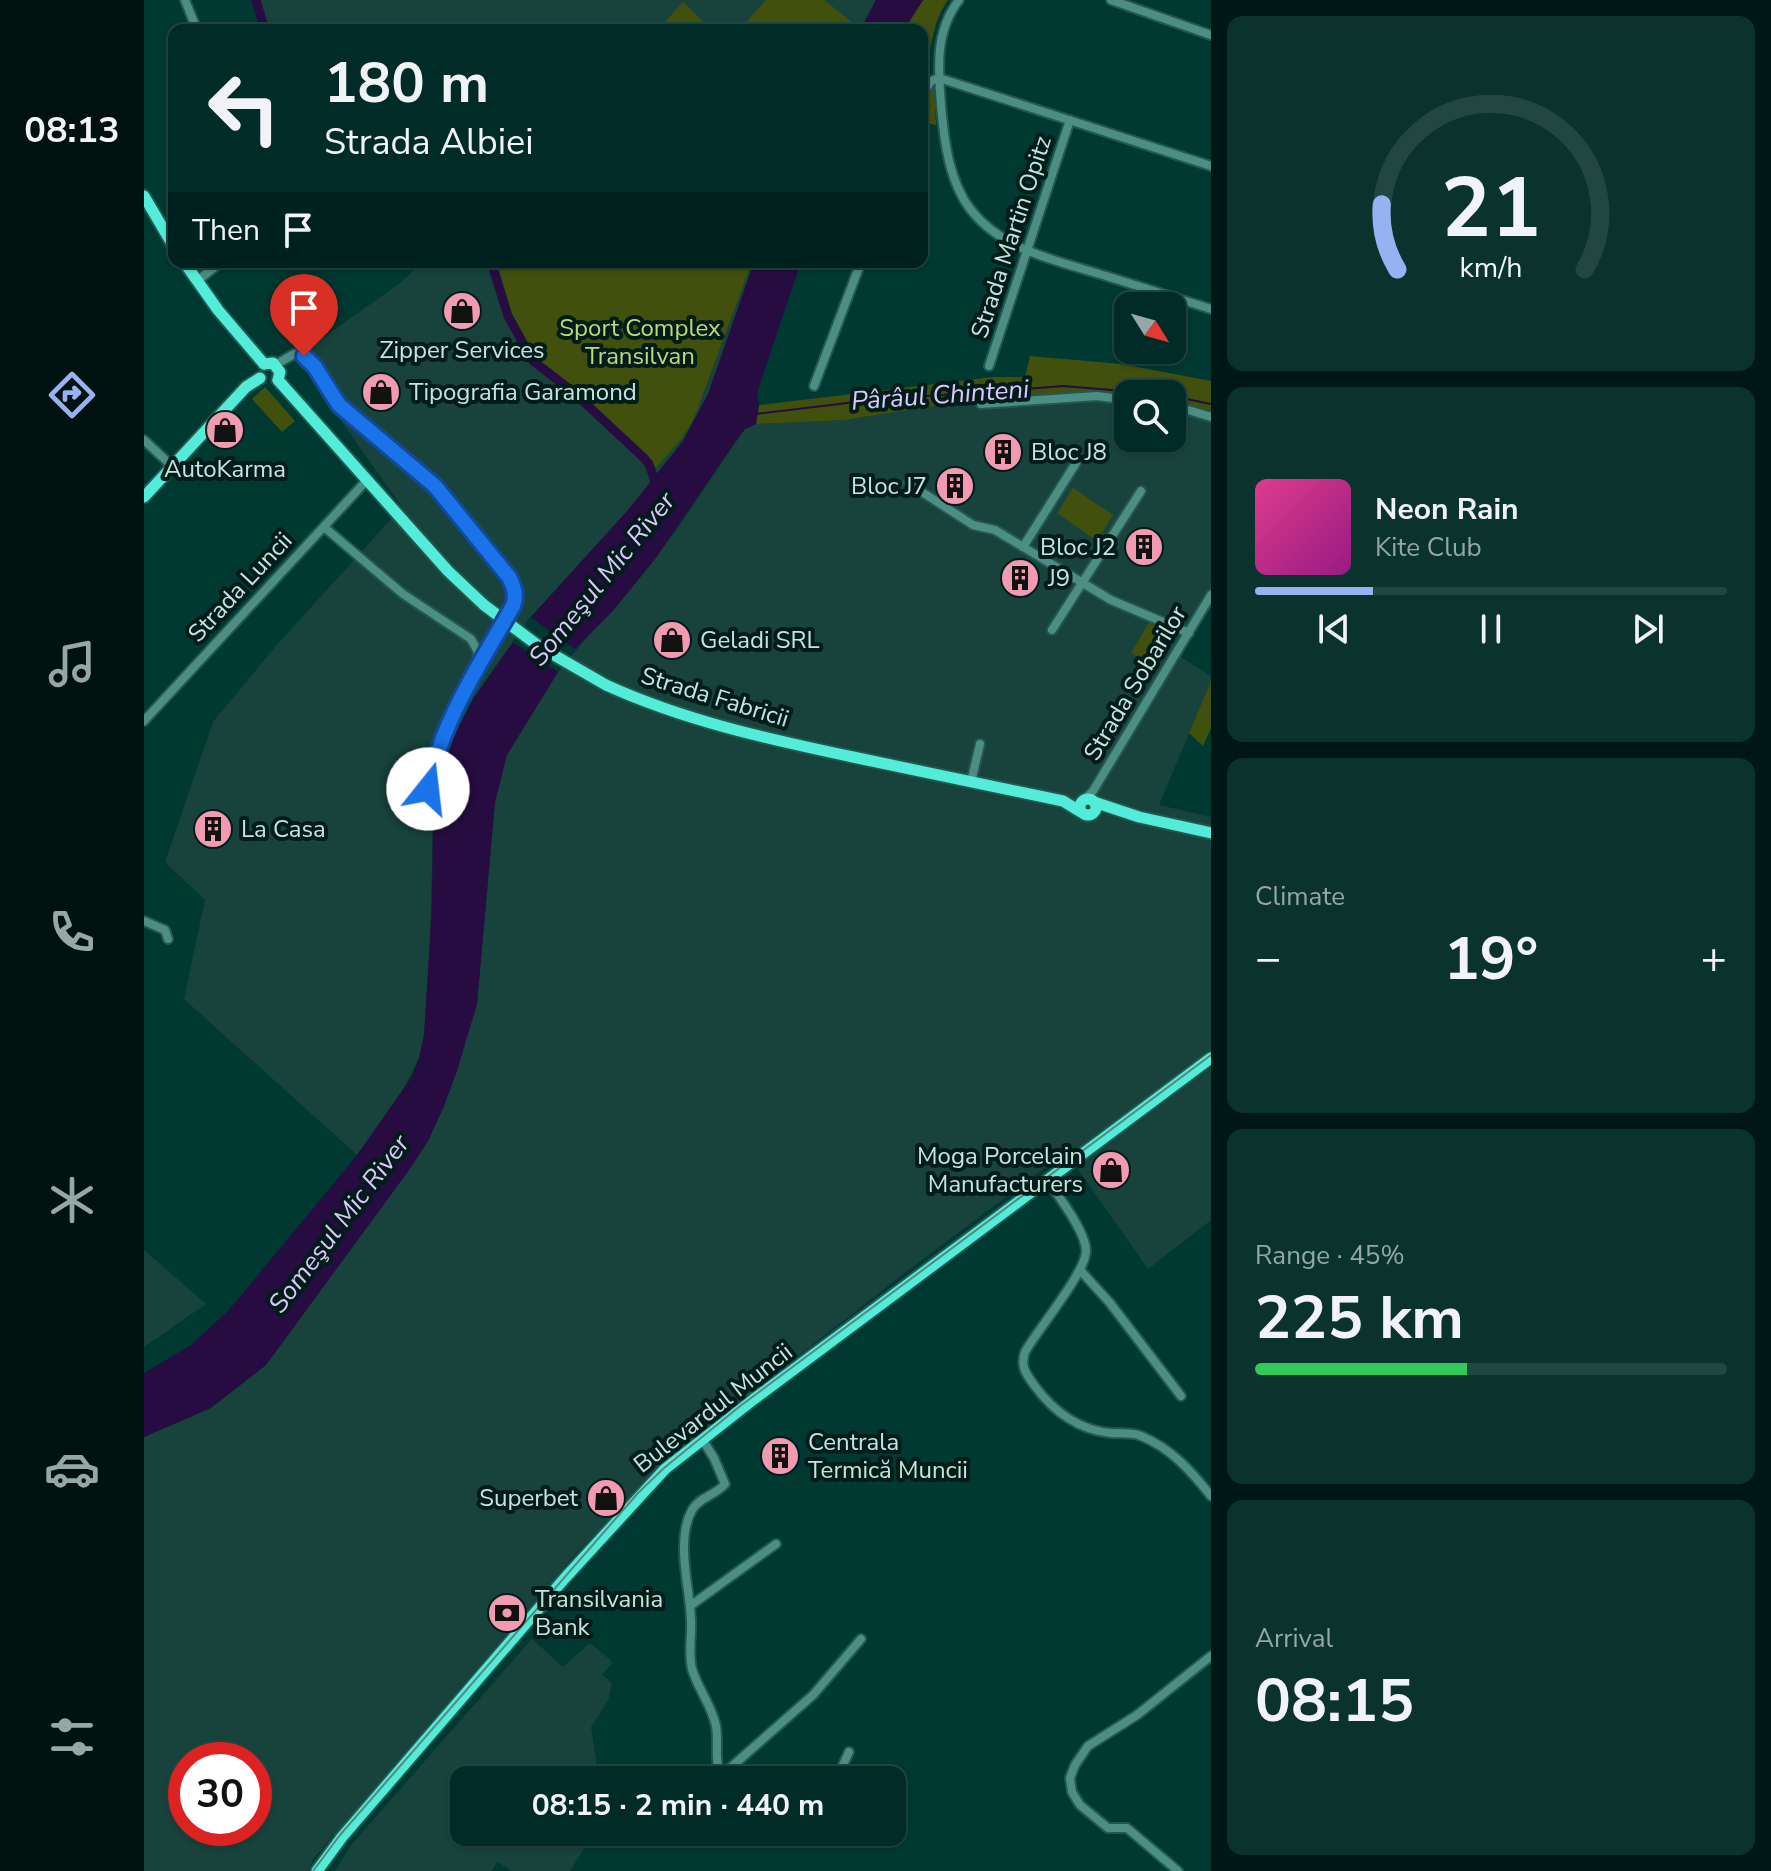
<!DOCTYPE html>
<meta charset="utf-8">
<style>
:root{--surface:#002b26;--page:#0a332e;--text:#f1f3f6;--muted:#95a7a7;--line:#224743;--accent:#95b2f1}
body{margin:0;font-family:"Nunito Sans",sans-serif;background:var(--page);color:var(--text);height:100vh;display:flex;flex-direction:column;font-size:30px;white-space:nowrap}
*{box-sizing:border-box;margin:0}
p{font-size:26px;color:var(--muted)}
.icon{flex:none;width:44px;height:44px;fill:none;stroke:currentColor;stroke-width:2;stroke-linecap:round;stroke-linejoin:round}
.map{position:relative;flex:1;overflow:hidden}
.drawer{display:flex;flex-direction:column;gap:16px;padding:16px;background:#001815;width:560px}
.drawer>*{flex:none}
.banner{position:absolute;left:24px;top:24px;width:760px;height:244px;border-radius:16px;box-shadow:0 2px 6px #0004,0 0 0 2px var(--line);background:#002b26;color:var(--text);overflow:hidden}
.needle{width:52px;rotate:127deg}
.tools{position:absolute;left:970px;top:292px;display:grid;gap:16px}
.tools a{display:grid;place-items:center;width:72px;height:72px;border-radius:16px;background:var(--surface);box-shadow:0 2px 6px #0004,0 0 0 2px var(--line);font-size:40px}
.speed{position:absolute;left:24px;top:1742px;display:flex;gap:16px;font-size:40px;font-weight:700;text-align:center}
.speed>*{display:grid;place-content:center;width:104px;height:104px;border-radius:50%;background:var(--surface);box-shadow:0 2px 6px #0004,0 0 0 2px var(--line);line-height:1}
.speed .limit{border:12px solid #d22;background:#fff;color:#111}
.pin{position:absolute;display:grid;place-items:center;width:68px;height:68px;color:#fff;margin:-82px -34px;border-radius:50% 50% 50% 0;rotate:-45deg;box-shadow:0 0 8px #0007}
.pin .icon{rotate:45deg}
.me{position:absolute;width:88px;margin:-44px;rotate:16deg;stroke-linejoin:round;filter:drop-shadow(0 0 6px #0008)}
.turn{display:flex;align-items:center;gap:28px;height:168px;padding:0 24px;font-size:36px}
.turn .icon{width:104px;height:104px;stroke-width:2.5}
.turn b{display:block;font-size:56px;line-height:68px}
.then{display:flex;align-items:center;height:76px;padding:0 24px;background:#0003;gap:16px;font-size:30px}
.big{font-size:60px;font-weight:700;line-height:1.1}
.drawer .tile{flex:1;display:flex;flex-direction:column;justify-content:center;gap:12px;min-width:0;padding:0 28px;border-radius:16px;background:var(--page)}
.drawer .dial{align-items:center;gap:0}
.dial svg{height:208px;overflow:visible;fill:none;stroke:var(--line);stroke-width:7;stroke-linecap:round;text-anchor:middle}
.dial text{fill:var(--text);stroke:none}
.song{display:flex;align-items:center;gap:24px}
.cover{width:96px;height:96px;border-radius:12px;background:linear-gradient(135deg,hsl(330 70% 55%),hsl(310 70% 35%))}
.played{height:8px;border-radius:4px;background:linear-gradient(90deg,var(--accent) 25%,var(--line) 25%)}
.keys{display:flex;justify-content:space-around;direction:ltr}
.heat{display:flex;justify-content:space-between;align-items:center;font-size:44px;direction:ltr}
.charge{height:12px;border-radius:6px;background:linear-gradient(90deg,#34c759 45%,var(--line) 0)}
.trip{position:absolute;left:306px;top:1766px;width:456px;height:80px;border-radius:16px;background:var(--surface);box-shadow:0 2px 6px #0004,0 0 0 2px var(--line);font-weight:700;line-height:80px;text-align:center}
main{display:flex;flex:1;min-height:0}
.tabs{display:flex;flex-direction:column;width:144px;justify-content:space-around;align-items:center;background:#00110f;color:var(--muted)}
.tabs .icon{width:56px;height:56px}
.tabs .current{color:var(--accent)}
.tabs b{font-size:36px;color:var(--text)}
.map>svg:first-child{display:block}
.built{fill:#18433d;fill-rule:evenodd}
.green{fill:#41510d}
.water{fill:#270c41}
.pier{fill:#003932}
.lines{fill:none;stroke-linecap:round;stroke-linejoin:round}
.stream{stroke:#270c41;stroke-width:2}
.canal{stroke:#270c41;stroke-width:9}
.minor-casing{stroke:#235851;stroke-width:12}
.major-casing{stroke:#235851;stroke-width:15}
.minor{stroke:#4c8e84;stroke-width:8}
.major{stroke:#52ecd8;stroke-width:11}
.tram{stroke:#598780;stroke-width:2}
.major-bridge-casing{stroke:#235851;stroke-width:15;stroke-linecap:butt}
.major-bridge{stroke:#52ecd8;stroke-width:11}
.route-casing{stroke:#114b97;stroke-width:20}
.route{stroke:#1a73e8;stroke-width:14}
.labels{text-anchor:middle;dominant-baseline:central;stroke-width:8;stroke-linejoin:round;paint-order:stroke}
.street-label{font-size:24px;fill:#c4e4de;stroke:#021d19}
.park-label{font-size:24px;fill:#bdd97a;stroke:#021d19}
.poi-label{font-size:24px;fill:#c4e4de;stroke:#021d19;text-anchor:start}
.water-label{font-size:26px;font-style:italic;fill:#dbc7fb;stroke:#021d19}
</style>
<main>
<nav class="tabs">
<b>08:13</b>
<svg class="icon current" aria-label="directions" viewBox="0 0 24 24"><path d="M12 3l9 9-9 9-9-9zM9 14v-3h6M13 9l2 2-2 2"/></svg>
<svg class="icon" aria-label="music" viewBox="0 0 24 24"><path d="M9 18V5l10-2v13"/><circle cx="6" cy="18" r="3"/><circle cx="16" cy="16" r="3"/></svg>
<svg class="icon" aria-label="phone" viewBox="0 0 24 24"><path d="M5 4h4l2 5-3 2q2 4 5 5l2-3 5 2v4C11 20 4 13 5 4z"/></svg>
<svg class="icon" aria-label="climate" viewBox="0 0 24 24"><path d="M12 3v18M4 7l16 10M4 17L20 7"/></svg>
<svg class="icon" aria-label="car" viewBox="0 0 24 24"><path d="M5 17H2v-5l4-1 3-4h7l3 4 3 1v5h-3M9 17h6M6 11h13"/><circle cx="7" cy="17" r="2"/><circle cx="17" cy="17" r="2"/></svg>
<svg class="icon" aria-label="filters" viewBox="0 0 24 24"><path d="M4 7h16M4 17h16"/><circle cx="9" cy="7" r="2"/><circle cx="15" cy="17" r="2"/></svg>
</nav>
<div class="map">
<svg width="1067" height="1871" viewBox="0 0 1067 1871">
<rect width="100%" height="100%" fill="#003932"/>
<g class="built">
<polygon points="114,0 732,0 716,30 125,30"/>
<polygon points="279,262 610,262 564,394 539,441 484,510 385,619 329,698 298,759 289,813 286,953 280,1035 275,1058 254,1099 213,1155 40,999 61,900 21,862 69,722 131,647 258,507 152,357 256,283"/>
<path d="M947 392 984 395V438H1028V403L1067 411V595L1032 654 1067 676V681L1015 805 1067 817V1220L1004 1269 922 1152 758 1275 545 1441 432 1553 169 1859 164 1871H0V1437L67 1408 122 1365 265 1170 284 1141 300 1106 333 1004 351 802 356 777 363 755 414 672 531 532 601 429 612 424 700 420 844 398ZM42 1760H110V1828H42Z"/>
<polygon points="0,1250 62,1304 0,1347"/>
<polygon points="388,1639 419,1667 446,1643 469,1662 458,1675 468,1683 464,1701 447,1727 455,1780 320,1780 320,1832 450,1832 426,1871 368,1871 354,1862 347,1871 191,1871 208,1844"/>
</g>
<g class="green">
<polygon points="622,0 680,0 714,27 712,30 595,30"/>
<path d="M779 0H804C787 23 788 52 778 78V30H760Z"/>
<polygon points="539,2 568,30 514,30"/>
<polygon points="787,88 790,88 792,125 778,122 778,106"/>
<polygon points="353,262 608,262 550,418 538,438 512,468 472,426 429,386 390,356 371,324"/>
<polygon points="886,356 977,364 1067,381 1067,411 1028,403 1028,394 984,395 947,392 844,398 700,420 612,424 615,405 849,377 881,377"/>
<polygon points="121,387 151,421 138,432 108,399"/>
<polygon points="929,488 969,515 953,541 913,513"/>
<polygon points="1008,618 1029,639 1012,668 987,653"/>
<polygon points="1067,681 1067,728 1059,746 1045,733"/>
</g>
<g class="water">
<polygon points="732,0 779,0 760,30 716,30"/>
<polygon points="610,262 657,262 613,393 615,405 612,424 601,429 591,442 512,558 468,612 431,649 414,672 363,755 351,802 333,1004 313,1071 300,1106 284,1141 265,1170 122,1365 67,1408 0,1437 0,1373 47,1345 85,1310 213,1155 267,1078 275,1058 280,1035 288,905 289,813 298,759 330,698 385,619 484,510 539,441 564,394"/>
</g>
<polygon class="pier" points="386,617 431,649 414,672 368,642"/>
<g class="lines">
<g class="stream">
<polyline points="1028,396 1067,404"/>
<polyline points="612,414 745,398 800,395 819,390 845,392 919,386 1016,394"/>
</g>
<g class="canal">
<polyline points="112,0 121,30"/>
<polyline points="347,262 364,316 389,361 428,391 499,457 505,464 513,487"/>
</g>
<g class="minor-casing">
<g id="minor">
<polyline points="41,0 53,30"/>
<path d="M815 0C791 31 794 68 797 105 800 140 805 182 827 210 859 251 915 261 962 276 997 287 1032 298 1067 309"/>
<polyline points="967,0 1067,35"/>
<polyline points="795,78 1067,166"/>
<polyline points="778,95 787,81 795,78"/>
<polyline points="53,281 77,262"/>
<path d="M131 365 150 354 160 356 171 367 195 405 291 486 365 577C370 587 373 595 369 606L310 713 288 771 278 821"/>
<polyline points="845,366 926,120"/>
<polyline points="670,386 717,262"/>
<polyline points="837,404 953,396 984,400"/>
<polyline points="1028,405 1067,417"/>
<polyline points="0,440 28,466"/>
<polyline points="764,483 829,525 851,530 967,600 1045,633"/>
<polyline points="180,527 259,594 327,639 333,650 336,662"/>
<polyline points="879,547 932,463"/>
<polyline points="908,630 997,491"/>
<polyline points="0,721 223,480"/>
<polyline points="827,782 836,744"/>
<polyline points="942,798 949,791 1067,595"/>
<polyline points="0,921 21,930 24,939"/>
<path d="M903 1180C914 1195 942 1232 942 1251 942 1272 894 1329 881 1352 876 1366 882 1374 890 1385 909 1411 934 1430 967 1433 977 1434 988 1432 997 1436 1027 1448 1048 1472 1067 1496"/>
<polyline points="936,1270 966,1303 1037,1396"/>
<path d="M558 1439 570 1458 581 1484C572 1495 555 1497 548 1510 531 1541 546 1587 547 1620 548 1636 544 1653 548 1669 554 1689 568 1706 572 1726 575 1745 569 1763 579 1780"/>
<polyline points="546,1606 632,1544"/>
<polyline points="577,1776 669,1695 717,1639"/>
<polyline points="692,1780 705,1752"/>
<polyline points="621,1832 634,1842 649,1832"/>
<polyline points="1034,1871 983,1828 964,1828 936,1805 928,1792 926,1778 931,1765 944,1746 993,1715 1067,1656"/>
</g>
</g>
<g class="major-casing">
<g id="major">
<polyline points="0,196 30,247"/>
<polyline points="40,262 74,310 120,364"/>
<polyline points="120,364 129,363 136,372 134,380"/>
<polyline points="134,380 304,571 340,605"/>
<polyline points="0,497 102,387 116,378"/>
<path d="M462 685C541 721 624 739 709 757 779 771 849 786 919 801L937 812"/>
<circle cx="944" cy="807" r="8"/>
<polyline points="950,802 995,817 1067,833"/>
<polyline points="173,1871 198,1837 421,1578 521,1469 610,1399 1067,1058"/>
</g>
</g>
<use href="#minor" class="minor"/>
<use href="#major" class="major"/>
<polyline class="tram" points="169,1871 196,1835 494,1493 520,1468 595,1407 1067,1055"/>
<g class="major-bridge-casing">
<polyline id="major-bridge" points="340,605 396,647 462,685"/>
</g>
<use href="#major-bridge" class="major-bridge"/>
</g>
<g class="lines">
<g class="route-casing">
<path id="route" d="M160 356 171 367 195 405 291 486 365 577C370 587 373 595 369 606 336 664 297 722 284 789"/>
</g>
<use href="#route" class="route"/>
</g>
<defs>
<g id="shop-disc" transform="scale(2)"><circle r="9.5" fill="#f19ab1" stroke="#021d19"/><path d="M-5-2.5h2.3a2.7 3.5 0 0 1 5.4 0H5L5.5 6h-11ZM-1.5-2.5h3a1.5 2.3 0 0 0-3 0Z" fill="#111"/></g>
<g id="building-disc" transform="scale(2)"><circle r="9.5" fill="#f19ab1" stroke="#021d19"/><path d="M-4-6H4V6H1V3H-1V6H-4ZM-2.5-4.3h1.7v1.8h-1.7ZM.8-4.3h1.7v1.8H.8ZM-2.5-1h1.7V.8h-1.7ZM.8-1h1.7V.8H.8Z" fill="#111"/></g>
<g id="bank-disc" transform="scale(2)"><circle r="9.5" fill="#f19ab1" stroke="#021d19"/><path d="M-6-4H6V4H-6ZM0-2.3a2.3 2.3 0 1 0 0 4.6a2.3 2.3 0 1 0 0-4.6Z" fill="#111"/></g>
</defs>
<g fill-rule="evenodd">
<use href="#shop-disc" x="318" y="311"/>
<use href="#shop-disc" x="237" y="392"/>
<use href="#shop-disc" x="81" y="430"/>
<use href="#building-disc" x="859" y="452"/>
<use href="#building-disc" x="811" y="486"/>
<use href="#building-disc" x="1000" y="547"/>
<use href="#building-disc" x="876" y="578"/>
<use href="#shop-disc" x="528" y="640"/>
<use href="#building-disc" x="69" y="829"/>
<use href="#shop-disc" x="967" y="1170"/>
<use href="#building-disc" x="636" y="1456"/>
<use href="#shop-disc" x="462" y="1498"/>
<use href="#bank-disc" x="363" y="1613"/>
</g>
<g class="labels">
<g class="street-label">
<text transform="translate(867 237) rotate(-72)">Strada Martin Opitz</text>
<text transform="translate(96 587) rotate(-47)">Strada Luncii</text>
<text transform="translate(991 683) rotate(-59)">Strada Sobarilor</text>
<text transform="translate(571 697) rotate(17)">Strada Fabricii</text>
<text transform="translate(569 1408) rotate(-38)">Bulevardul Muncii</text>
</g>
<g class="park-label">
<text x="496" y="328">Sport Complex<tspan x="496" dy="28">Transilvan</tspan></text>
</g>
<g class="poi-label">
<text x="318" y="350" text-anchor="middle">Zipper Services</text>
<text x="265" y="392">Tipografia Garamond</text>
<text x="887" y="452">Bloc J8</text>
<text x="81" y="469" text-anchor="middle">AutoKarma</text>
<text x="783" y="486" text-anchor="end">Bloc J7</text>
<text x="972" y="547" text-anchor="end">Bloc J2</text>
<text x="904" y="578">J9</text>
<text x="556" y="640">Geladi SRL</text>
<text x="97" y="829">La Casa</text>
<text x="939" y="1156" text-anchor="end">Moga Porcelain<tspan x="939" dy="28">Manufacturers</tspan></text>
<text x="664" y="1442">Centrala<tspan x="664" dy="28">Termică Muncii</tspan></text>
<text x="434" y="1498" text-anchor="end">Superbet</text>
<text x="391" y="1599">Transilvania<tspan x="391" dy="28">Bank</tspan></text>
</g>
<g class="water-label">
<text transform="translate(796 395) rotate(-4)">Pârâul Chinteni</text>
<text transform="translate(458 579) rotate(-51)">Someşul Mic River</text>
<text transform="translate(195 1224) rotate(-53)">Someşul Mic River</text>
</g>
</g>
</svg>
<div class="tools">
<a><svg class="needle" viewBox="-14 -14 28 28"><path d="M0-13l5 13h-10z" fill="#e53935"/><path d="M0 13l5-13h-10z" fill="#95a7a7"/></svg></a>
<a><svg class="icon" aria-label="search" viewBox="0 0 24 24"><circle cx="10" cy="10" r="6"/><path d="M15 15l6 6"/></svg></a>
</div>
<div class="speed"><div class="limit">30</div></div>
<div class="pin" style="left:160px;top:356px;background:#d93025"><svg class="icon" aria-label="arrive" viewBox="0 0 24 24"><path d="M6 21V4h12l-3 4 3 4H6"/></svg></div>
<svg class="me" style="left:284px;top:789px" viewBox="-20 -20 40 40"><circle r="19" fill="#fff"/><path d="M0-13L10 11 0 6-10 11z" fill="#1a73e8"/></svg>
<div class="trip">08:15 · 2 min · 440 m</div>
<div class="banner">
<div class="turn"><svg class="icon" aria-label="left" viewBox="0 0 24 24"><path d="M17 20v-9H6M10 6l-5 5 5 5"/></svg><div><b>180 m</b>Strada Albiei</div></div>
<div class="then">Then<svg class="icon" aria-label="arrive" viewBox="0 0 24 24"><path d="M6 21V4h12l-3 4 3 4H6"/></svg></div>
</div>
</div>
<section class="drawer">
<div class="tile dial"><svg viewBox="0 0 100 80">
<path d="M14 69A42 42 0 1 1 86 69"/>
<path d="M14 69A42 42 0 0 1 8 44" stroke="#95b2f1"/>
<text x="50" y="56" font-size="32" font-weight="700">21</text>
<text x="50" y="72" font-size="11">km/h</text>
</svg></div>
<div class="tile">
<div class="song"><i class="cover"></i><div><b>Neon Rain</b><p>Kite Club</p></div></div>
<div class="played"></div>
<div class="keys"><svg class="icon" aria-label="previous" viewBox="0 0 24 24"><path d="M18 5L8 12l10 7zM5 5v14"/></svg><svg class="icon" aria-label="pause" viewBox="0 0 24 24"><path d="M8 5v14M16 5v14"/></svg><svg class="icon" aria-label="next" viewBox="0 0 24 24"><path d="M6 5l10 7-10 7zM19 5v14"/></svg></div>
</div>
<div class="tile"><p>Climate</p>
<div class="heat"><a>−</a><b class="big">19°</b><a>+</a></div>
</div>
<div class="tile"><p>Range · 45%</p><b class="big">225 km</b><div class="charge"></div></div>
<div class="tile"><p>Arrival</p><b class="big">08:15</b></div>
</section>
</main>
